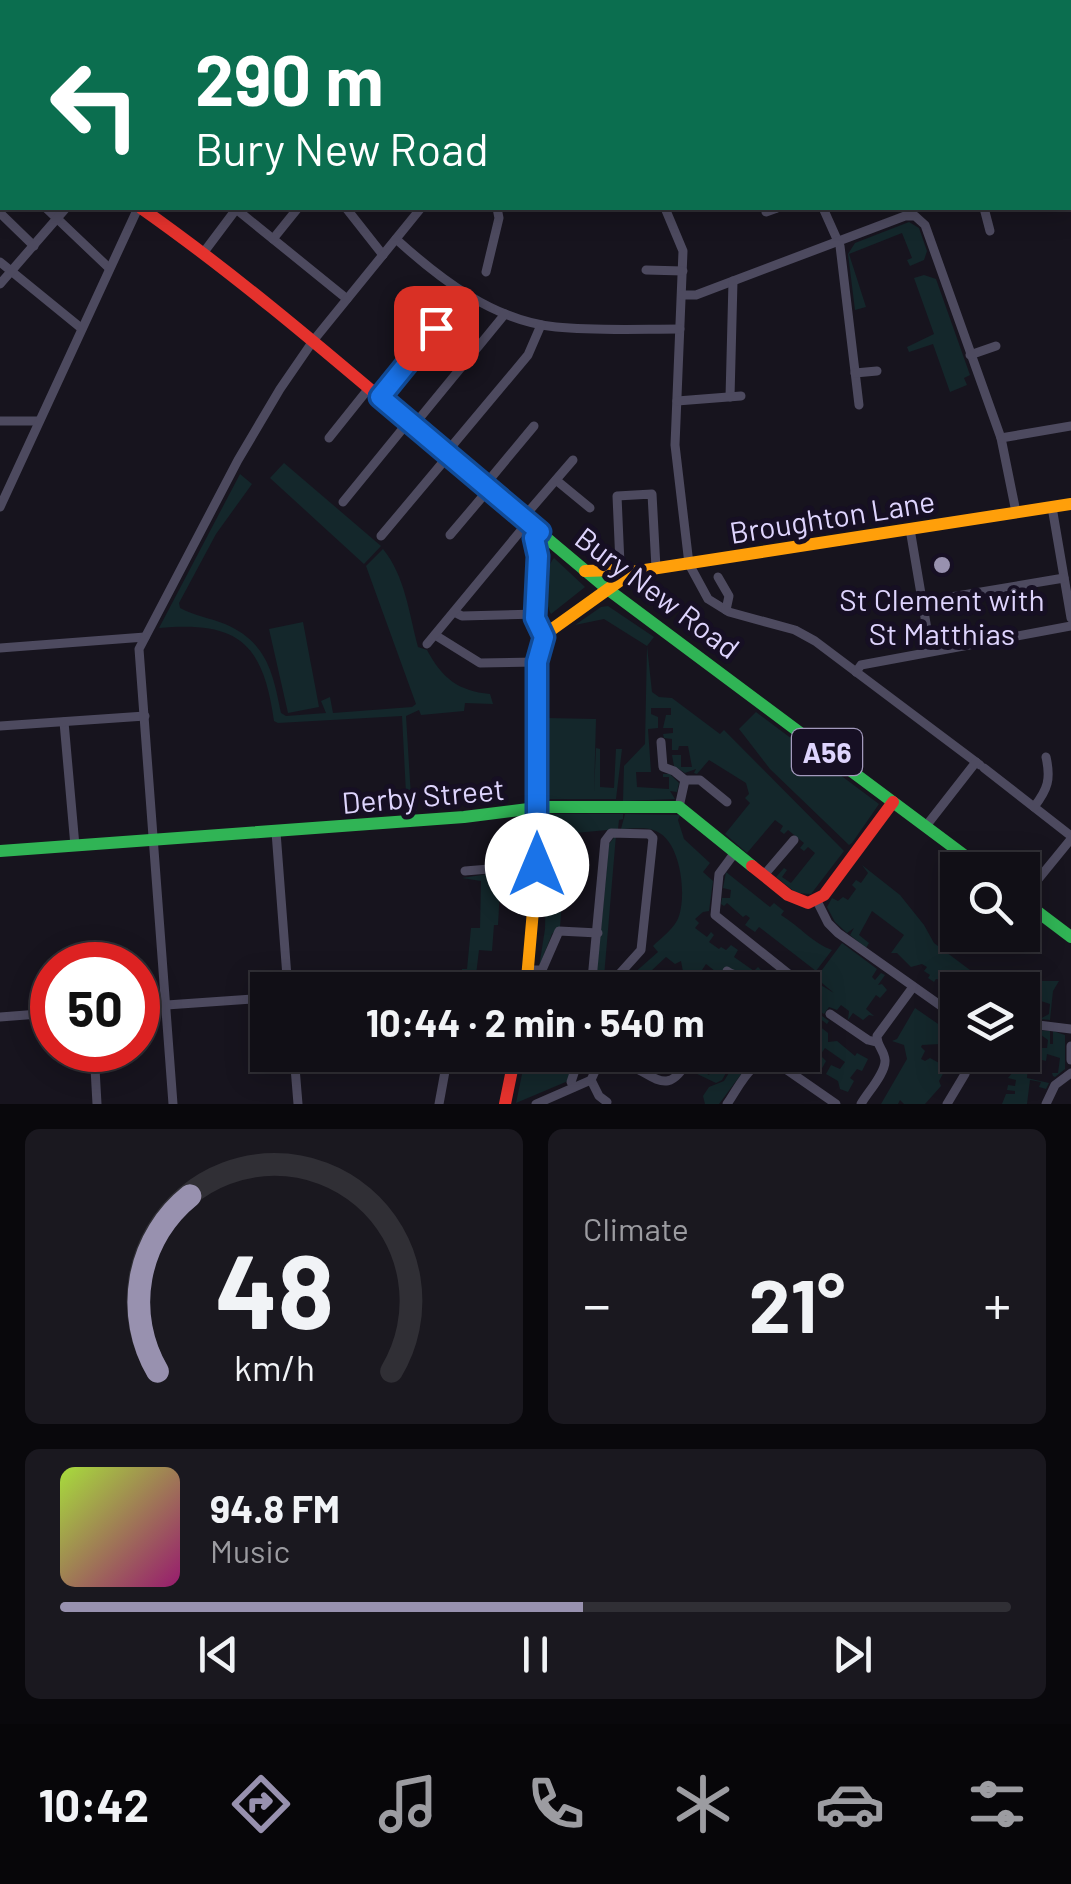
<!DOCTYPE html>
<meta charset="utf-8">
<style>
:root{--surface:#110f16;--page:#1a181f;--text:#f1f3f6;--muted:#9c9ca1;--line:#302f35;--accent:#9891af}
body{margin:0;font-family:Barlow,sans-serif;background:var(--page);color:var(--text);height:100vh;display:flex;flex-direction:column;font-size:38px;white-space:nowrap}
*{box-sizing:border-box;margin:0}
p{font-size:32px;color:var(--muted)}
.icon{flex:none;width:55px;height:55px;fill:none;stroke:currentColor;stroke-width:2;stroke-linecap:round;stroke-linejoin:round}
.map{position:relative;height:1104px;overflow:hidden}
.sheet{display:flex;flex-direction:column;gap:25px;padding:25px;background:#09080c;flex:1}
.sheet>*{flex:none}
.banner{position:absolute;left:0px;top:0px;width:1072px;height:210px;box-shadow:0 5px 25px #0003,0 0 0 2px var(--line);background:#0b6e4f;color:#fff;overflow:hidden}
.buttons{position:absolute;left:940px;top:852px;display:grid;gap:20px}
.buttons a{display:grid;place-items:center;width:100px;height:100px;border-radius:0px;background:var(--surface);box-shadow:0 5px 25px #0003,0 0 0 2px var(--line);font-size:50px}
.speed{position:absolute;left:30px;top:942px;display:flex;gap:20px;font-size:50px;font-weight:700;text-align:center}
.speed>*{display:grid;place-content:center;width:130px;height:130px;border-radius:50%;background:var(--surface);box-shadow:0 5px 25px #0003,0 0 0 2px var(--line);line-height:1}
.speed .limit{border:15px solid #d22;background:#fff;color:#111}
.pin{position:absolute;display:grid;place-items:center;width:85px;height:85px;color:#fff;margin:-42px;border-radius:20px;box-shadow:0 5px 15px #0006}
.me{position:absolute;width:110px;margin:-55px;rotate:0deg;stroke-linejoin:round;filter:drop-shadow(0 0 8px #0008)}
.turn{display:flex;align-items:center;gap:35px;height:210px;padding:0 30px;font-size:45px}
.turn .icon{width:130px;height:130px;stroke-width:2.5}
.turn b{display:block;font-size:70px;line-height:85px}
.big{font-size:75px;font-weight:700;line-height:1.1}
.sheet .card{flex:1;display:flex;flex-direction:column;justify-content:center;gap:15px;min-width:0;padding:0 35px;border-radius:15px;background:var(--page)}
.sheet .dial{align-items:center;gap:0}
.dial svg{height:260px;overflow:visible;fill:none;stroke:var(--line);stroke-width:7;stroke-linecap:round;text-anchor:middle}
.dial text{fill:var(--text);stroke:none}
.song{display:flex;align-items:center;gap:30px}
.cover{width:120px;height:120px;border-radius:15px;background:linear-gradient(135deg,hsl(80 70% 55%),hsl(320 70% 35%))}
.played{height:10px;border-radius:5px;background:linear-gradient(90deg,var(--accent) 55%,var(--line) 55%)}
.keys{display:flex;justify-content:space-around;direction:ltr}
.heat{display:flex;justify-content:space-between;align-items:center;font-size:55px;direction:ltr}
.sheet .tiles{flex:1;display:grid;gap:25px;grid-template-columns:1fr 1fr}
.card:last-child{grid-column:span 2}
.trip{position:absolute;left:250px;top:972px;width:570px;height:100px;border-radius:0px;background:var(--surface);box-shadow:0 5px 25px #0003,0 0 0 2px var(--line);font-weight:700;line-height:100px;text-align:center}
.tabs{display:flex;height:160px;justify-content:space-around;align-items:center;background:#070609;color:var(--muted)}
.tabs .icon{width:70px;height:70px}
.tabs .current{color:var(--accent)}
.tabs b{font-size:45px;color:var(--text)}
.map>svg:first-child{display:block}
.green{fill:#14272b}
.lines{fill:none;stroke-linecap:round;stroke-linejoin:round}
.street{stroke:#4d4a5f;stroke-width:9}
.fast{stroke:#30b455;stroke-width:12}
.slow{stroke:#ff9f0a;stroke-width:12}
.jam{stroke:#e5322d;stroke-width:12}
.route-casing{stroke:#114b97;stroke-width:25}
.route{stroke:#1a73e8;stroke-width:18}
.poi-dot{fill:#9891af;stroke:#160f23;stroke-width:4}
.labels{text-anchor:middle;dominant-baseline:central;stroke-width:10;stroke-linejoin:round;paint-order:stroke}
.shield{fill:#160f23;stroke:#a299bc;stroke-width:2.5}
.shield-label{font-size:28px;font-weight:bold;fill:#ded4fd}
.street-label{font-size:30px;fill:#ded4fd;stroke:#160f23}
.poi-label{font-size:30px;fill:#ded4fd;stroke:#160f23}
</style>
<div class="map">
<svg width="1071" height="1104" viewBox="0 0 1071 1104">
<rect width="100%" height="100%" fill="#17141e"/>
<g class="green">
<polygon points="909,222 919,228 927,251 924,260 910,266 907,260 912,258 902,233 849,254 866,307 855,310 848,254 855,243"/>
<polygon points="924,275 936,279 970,375 964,378 967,385 950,392 933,344 909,352 907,347 934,334 914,278"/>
<polygon points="284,463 381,546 364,564 270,478"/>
<path d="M240 474 252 484 216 534 179 603 180 608C195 616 210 618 225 624 267 642 273 673 281 713L286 716 326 713 321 701 330 697 333 713 412 707 416 704 366 566 383 549C405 576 409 613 418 647L427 650C442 678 458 691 490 694L493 704 465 703 464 711 421 715 419 710 406 716 411 797 416 799 417 811 407 813 402 716 278 723 274 721C263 643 239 621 159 628Z"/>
<path d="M554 558 585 587 551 614C544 603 544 569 554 558Z"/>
<polygon points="608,606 654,637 647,646 652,692 659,697 672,698 720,734 724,730 844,851 811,894 796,893 776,877 784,868 787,870 782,877 791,883 815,853 808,847 804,851 800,848 804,843 788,830 784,834 780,831 783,826 775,820 747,853 725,834 750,803 745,798 749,794 746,783 709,760 697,774 694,773 696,769 685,773 674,766 672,755 681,755 681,767 692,767 688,746 679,746 678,750 672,750 672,739 664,738 663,734 673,733 673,728 663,728 666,715 671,715 671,708 651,708 651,714 658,717 658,728 648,729 651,772 636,772 637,787 669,789 669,777 663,777 663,774 670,774 679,783 677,792 670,791 675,799 623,801 624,766 645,744 647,646 604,619 575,625 601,607"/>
<polygon points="303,622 319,707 288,713 269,629"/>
<polygon points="756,712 879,804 852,843 849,845 770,769 743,734 739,729"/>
<polygon points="547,718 596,719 594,792 596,748 600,749 600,787 614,788 616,749 622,749 616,799 547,799"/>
<polygon points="547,814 623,814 623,819 619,820 618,829 564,834 575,835 576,879 566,879 565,864 560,927 552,934 539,967 545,929"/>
<path d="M625 814 680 815 678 820 684 839 710 863 703 872 713 881 709 911 703 912 695 919 699 923 695 928 707 937 711 932 714 935 709 942 719 949 721 947 726 950 731 945 738 950 734 957 754 971 758 967 761 970 782 986 779 990H766L728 967 722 990H716L724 978 706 964 700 973 695 971 690 978 684 977 681 961 675 964 666 957 651 971 658 979 654 983 647 975 635 986 638 990H615L658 952 653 946C661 938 676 927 679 916 687 892 680 837 653 830 644 827 630 829 621 829Z"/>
<polygon points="616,835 604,977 602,989 595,990 609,844"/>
<polygon points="862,865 900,895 924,925 934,943 986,982 995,971 1019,981 1059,981 1053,991 1050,1020 1040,1019 1049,1014 1050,1004 1038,1000 1037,1007 1035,1007 1034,1002 1023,1001 1022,990 958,990 957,998 944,980 936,979 934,982 928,978 930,975 924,971 927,967 922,964 911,967 897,953 891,953 904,935 872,911 859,935 869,943 866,948 850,935 854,928 847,933 835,922 827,907 832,898 838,901 843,897 848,900 856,889 852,885 856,880 861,883 868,873"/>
<polygon points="501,872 498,925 494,925 492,951 479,950 476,975 462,975 462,969 467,969 471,928 480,928 481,881 462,878"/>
<path d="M726 872 770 907 774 903 784 911 781 915C799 926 814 944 832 950L816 971 759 927 755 932 745 925 750 918 746 915 743 917 727 903 724 906 721 904 722 898H730L731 890 723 888Z"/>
<polygon points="842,943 877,969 872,977 875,980 881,973 885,975 878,985 882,984 887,990 880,998 876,995 866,1009 874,1016 869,1015 863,1020 853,1013 848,1020 849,1011 841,1005 837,1010 829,1007 824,1014 814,1008 803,1024 803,997 814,981 834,993 816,978"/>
<polygon points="915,1008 941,1026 946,1019 940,1015 941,1013 955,1023 957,1030 950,1021 942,1028 950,1039 957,1033 957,1041 952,1042 955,1064 962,1063 961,1055 965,1055 961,1069 941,1058 947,1055 940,1054 944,1049 940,1044 922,1045 921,1047 925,1051 921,1059 925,1061 930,1058 952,1070 945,1070 939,1081 941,1086 925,1104 904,1104 900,1100 898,1104 881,1104 907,1059 904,1045 892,1041 897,1039"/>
<polygon points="815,1011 829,1021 827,1024 819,1018 812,1020 807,1027 812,1030 818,1025 828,1033 828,1042 837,1041 855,1056 857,1053 868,1059 862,1071 857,1069 850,1078 854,1081 848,1092 840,1089 838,1081 826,1074 831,1065 840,1069 845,1062 825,1048 820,1055 826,1061 821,1070 809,1061 806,1064 802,1061 801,1056 797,1057 802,1055 803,1049 813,1035 804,1026"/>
<polygon points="1034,1030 1050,1031 1050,1044 1053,1044 1053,1031 1065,1035 1065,1069 1055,1077 1053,1076 1052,1073 1058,1073 1060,1058 1047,1054 1046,1061 1042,1060 1042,1057 1032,1056 1029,1051 1027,1078 1049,1083 1046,1089 1039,1087 1041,1082 1030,1080 1027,1104 1002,1104 1006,1094 1015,1094 1015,1091 1007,1090 1008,1085 1015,1086 1016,1080 1008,1078 1012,1073 1018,1073 1018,1067 976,1060 976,1055 981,1055 981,1061 992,1062 993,1055 1022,1055 1026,1038 1039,1039 1041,1048 1047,1048 1048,1040"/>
<polygon points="526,1055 553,1055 548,1071 557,1074 559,1069 570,1073 568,1081 516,1103"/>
<polygon points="697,1055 708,1055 700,1070 709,1075 720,1055 764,1055 753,1059 746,1055 737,1069 742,1073 719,1104 705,1104 703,1096 709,1087 724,1081 735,1063 732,1062 722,1080 716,1083 691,1071 692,1064 698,1067 700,1062 695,1059"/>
</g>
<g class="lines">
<g class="street">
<polyline points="123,0 126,2"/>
<polyline points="946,0 947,2"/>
<polyline points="769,2 772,0"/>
<polyline points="1031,2 1037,0"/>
<polyline points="1070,153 1071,153"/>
<polyline points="0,194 2,191"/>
<polyline points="46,208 109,268"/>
<polyline points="346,208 383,255"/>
<polyline points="665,208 683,251 675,445 689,564 708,599 729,612 795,630 815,641 980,765"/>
<polyline points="823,208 840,246 859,405"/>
<polyline points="984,208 990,231"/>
<polyline points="236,209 347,299"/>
<polyline points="766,212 777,208"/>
<polyline points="0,213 34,246"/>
<polyline points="273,239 298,208"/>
<path d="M396 239C440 279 494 321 556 327 597 331 639 329 680 329"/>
<polyline points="204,252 237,208"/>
<polyline points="0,262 81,328"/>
<polyline points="646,270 683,271"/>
<polyline points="486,272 499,218 497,208"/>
<polyline points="0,284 66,208"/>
<polyline points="682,295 696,295 905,216 915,216 925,225 1001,438 1016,512"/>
<polyline points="970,355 996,346"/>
<polyline points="855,373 877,371"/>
<polyline points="380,397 464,292"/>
<polyline points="730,397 733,281"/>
<polyline points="677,401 741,396"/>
<polyline points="0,421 39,421"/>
<polyline points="414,425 505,314"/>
<polyline points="329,438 369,388"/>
<polyline points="1001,438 1071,426"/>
<polyline points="446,453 528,355 541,325"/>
<polyline points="556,480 590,508"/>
<polyline points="485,485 534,426"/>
<polyline points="343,502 409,421"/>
<polyline points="0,507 138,208"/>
<polyline points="1052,507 1071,618"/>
<polyline points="523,518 573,460"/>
<polyline points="910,529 929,641"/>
<polyline points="450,535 489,489"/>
<polyline points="381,536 449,455"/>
<polyline points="624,573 620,564 617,496 652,494 656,568"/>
<polyline points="718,577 729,596 726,610"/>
<polyline points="921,602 1064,578"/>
<polyline points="454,612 462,616 538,614"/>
<polyline points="435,635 480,663 537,662"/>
<polyline points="427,644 528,522"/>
<polyline points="0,648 145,637"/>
<polyline points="856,672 861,665 1071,626"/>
<polyline points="64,722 75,846"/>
<polyline points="0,726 145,716"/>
<polyline points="661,742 663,767 674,771 685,780 700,780 727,802"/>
<polyline points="984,768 1071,836"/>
<polyline points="679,807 685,780"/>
<path d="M1034 807C1048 789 1051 779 1046 757"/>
<polyline points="926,826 976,762"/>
<polyline points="276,832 288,990"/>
<polyline points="736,851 719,874 715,915 805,987"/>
<polyline points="465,871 537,865"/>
<polyline points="764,875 794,840"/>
<polyline points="1022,899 1071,839"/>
<polyline points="817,901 828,923 838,933 958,1018"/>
<polyline points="529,970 542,970 559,931 598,933"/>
<polyline points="727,971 746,983"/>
<polyline points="380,990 527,981"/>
<polyline points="591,990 605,841 611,833 649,834 653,838 641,950 605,990"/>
<polyline points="670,990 684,981 699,990"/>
<polyline points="725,990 733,974"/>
<polyline points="138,1007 268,998"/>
<polyline points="830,1014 868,1040 876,1042"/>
<polyline points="0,1017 52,1013"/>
<polyline points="1022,1023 1071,1029"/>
<polyline points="1071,1046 1071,1060"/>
<polyline points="94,1050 97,1104"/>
<polyline points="294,1055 298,1104"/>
<polyline points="591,1080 599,1096 607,1102"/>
<polyline points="574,1087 571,1082 580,1055"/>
<polyline points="173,1104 139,649 238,460 280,389 313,341 421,208"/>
<polyline points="439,1104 448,1055"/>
<path d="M536 1104 591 1080 596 1069 623 1062C657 1076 668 1100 691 1055"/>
<path d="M727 1104C740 1086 752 1054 777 1063L836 1104"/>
<path d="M861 1104C867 1093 886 1073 885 1060 884 1049 877 1047 877 1036L913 987"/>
<polyline points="947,1104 965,1074 971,1055"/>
<polyline points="1046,1104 1055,1085 1071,1073"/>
</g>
<g class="fast">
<polyline points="1054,0 1055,2"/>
<polyline points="1070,42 1071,44"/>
<polyline points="449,456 606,588 984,870"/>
<path d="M539 532 534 538C540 566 527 617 544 637"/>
<polyline points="0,851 464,817 544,807 679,807 752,866"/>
<polyline points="1022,900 1071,937"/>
</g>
<g class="slow">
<polyline points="585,571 616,570 624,575"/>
<polyline points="526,990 537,865 537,662 542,639 551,630 632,572 1071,504"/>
</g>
<g class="jam">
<polyline points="0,83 2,86"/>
<path d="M141 208C249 284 348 371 449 456"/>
<polyline points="752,866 788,895 808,903 824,895 893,802"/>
<polyline points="505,1104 515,1055"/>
</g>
</g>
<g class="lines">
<g class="route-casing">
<polyline id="route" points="436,328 380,397 540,532 534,538 538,556 535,618 544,637 537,662 537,865"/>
</g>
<use href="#route" class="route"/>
</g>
<circle class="poi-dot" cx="942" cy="565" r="10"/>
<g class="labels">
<rect class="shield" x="792" y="729" width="70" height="46" rx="8"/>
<g class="shield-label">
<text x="827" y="752">A56</text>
</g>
<g class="street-label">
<text transform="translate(832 516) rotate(-9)">Broughton Lane</text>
<text transform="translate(658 592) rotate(37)">Bury New Road</text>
<text transform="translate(423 795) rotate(-5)">Derby Street</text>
</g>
<g class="poi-label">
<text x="942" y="599">St Clement with<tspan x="942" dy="34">St Matthias</tspan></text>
</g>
</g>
</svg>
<div class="buttons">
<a><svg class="icon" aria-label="search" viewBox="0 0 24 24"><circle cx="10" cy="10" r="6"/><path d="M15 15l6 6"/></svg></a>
<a><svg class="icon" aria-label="layers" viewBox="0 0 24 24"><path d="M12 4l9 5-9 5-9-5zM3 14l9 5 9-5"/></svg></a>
</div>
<div class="speed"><div class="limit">50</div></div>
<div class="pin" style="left:436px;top:328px;background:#d93025"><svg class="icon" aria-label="arrive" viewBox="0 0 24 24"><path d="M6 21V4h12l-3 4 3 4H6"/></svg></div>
<svg class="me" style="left:537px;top:865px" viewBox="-20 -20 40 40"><circle r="19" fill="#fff"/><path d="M0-13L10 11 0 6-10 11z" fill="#1a73e8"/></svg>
<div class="trip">10:44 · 2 min · 540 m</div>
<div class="banner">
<div class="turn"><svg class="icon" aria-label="left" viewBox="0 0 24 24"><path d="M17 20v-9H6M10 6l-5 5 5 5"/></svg><div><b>290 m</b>Bury New Road</div></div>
</div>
</div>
<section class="sheet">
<div class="tiles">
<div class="card dial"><svg viewBox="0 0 100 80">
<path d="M14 69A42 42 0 1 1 86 69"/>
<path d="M14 69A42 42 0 0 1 24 15" stroke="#9891af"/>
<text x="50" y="56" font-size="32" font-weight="700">48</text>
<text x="50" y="72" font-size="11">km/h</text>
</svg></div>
<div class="card"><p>Climate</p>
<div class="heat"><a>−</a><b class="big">21°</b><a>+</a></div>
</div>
<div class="card">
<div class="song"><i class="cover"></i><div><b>94.8 FM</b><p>Music</p></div></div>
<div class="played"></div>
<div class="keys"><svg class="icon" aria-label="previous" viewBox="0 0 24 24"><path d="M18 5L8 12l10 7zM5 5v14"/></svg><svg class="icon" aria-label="pause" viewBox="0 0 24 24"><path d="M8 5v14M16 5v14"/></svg><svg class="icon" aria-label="next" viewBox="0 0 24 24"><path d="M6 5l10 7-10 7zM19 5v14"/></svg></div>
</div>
</div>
</section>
<nav class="tabs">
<b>10:42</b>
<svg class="icon current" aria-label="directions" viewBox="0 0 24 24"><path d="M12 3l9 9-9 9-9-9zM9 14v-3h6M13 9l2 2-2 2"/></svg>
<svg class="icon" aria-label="music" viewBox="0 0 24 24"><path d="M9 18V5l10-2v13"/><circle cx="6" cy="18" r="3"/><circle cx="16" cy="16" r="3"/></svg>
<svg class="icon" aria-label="phone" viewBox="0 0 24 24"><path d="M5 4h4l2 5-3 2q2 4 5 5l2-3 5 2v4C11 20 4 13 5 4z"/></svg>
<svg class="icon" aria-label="climate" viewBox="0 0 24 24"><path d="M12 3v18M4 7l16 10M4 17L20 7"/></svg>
<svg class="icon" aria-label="car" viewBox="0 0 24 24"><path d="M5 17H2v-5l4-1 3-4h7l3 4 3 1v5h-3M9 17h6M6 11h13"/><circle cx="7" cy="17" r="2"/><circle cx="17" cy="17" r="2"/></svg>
<svg class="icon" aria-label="filters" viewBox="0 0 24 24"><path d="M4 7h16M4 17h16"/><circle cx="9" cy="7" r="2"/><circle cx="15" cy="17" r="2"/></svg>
</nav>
